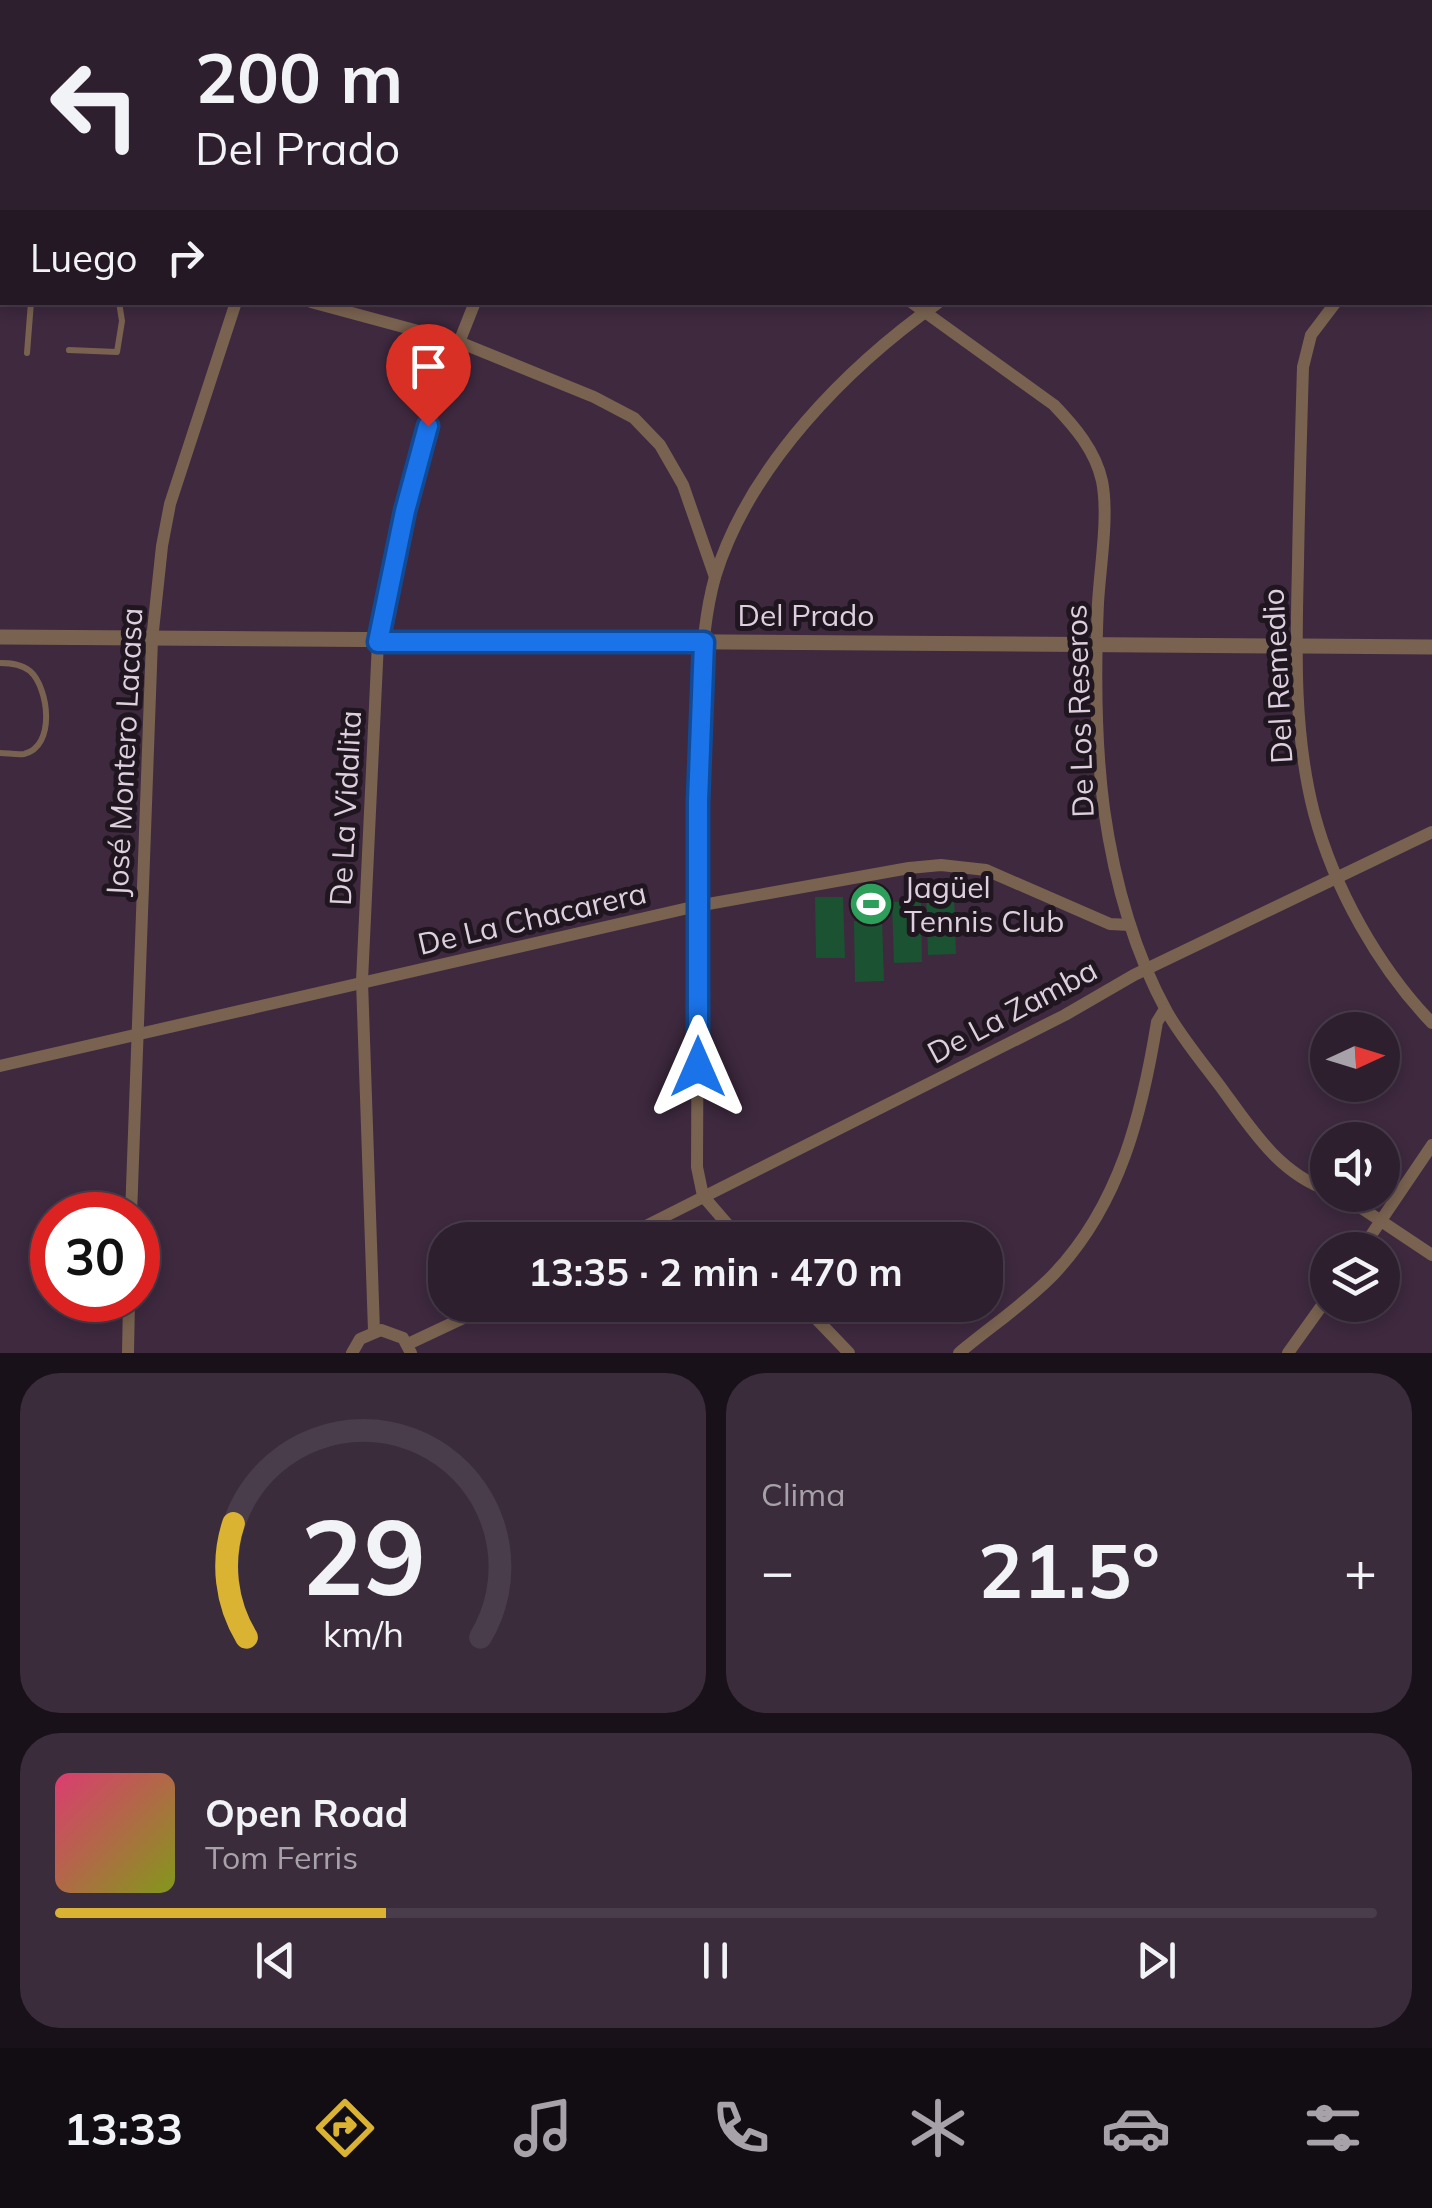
<!DOCTYPE html>
<html lang="es">
<meta charset="utf-8">
<style>
:root{--surface:#2e1f2f;--page:#3a2c3b;--text:#f1f3f6;--muted:#a7a2aa;--line:#493d4b;--accent:#dab333}
body{margin:0;font-family:Mulish,sans-serif;background:var(--page);color:var(--text);height:100vh;display:flex;flex-direction:column;font-size:38px;white-space:nowrap}
*{box-sizing:border-box;margin:0}
p{font-size:32px;color:var(--muted)}
.icon{flex:none;width:55px;height:55px;fill:none;stroke:currentColor;stroke-width:2;stroke-linecap:round;stroke-linejoin:round}
.map{position:relative;height:1353px;overflow:hidden}
.details{display:flex;flex-direction:column;gap:20px;padding:20px;background:#19111a;flex:1}
.details>*{flex:none}
.banner{position:absolute;left:0px;top:0px;width:1432px;height:305px;box-shadow:0 5px 15px #0003,0 0 0 2px var(--line);background:#2e1f2f;color:var(--text);overflow:hidden}
.needle{width:65px;rotate:86deg}
.tools{position:absolute;left:1310px;top:1012px;display:grid;gap:20px}
.tools a{display:grid;place-items:center;width:90px;height:90px;border-radius:50%;background:var(--surface);box-shadow:0 5px 15px #0003,0 0 0 2px var(--line);font-size:50px}
.speed{position:absolute;left:30px;top:1192px;display:flex;gap:20px;font-size:50px;font-weight:700;text-align:center}
.speed>*{display:grid;place-content:center;width:130px;height:130px;border-radius:50%;background:var(--surface);box-shadow:0 5px 15px #0003,0 0 0 2px var(--line);line-height:1}
.speed .limit{border:15px solid #d22;background:#fff;color:#111}
.pin{position:absolute;display:grid;place-items:center;width:85px;height:85px;color:#fff;margin:-102px -42px;border-radius:50% 50% 50% 0;rotate:-45deg;box-shadow:0 0 10px #0007}
.pin .icon{rotate:45deg}
.me{position:absolute;width:110px;margin:-55px;rotate:0deg;stroke-linejoin:round;filter:drop-shadow(0 0 8px #0008)}
.turn{display:flex;align-items:center;gap:35px;height:210px;padding:0 30px;font-size:45px}
.turn .icon{width:130px;height:130px;stroke-width:2.5}
.turn b{display:block;font-size:70px;line-height:85px}
.then{display:flex;align-items:center;height:95px;padding:0 30px;background:#0003;gap:20px;font-size:38px}
.big{font-size:75px;font-weight:700;line-height:1.1}
.details .widget{flex:1;display:flex;flex-direction:column;justify-content:center;gap:15px;min-width:0;padding:0 35px;border-radius:40px;background:var(--page)}
.details .dial{align-items:center;gap:0}
.dial svg{height:260px;overflow:visible;fill:none;stroke:var(--line);stroke-width:7;stroke-linecap:round;text-anchor:middle}
.dial text{fill:var(--text);stroke:none}
.song{display:flex;align-items:center;gap:30px}
.cover{width:120px;height:120px;border-radius:15px;background:linear-gradient(135deg,hsl(340 70% 55%),hsl(70 70% 35%))}
.played{height:10px;border-radius:5px;background:linear-gradient(90deg,var(--accent) 25%,var(--line) 25%)}
.keys{display:flex;justify-content:space-around;direction:ltr}
.heat{display:flex;justify-content:space-between;align-items:center;font-size:55px;direction:ltr}
.details .tiles{flex:1;display:grid;gap:20px;grid-template-columns:1fr 1fr}
.widget:last-child{grid-column:span 2}
.trip{position:absolute;left:428px;top:1222px;width:575px;height:100px;border-radius:40px;background:var(--surface);box-shadow:0 5px 15px #0003,0 0 0 2px var(--line);font-weight:700;line-height:100px;text-align:center}
.dock{display:flex;height:160px;justify-content:space-around;align-items:center;background:#120c13;color:var(--muted)}
.dock .icon{width:70px;height:70px}
.dock .current{color:var(--accent)}
.dock b{font-size:45px;color:var(--text)}
.map>svg:first-child{display:block}
.green{fill:#1b5232}
.lines{fill:none;stroke-linecap:round;stroke-linejoin:round}
.service{stroke:#796250;stroke-width:6}
.minor{stroke:#796250;stroke-width:12}
.tertiary{stroke:#796250;stroke-width:15}
.secondary{stroke:#a17c60;stroke-width:18}
.route-casing{stroke:#114b97;stroke-width:25}
.route{stroke:#1a73e8;stroke-width:18}
.labels{text-anchor:middle;dominant-baseline:central;stroke-width:10;stroke-linejoin:round;paint-order:stroke}
.street-label{font-size:30px;fill:#ddcfde;stroke:#1f1620}
.poi-label{font-size:30px;fill:#ddcfde;stroke:#1f1620;text-anchor:start}
</style>
<div class="map">
<svg width="1432" height="1353" viewBox="0 0 1432 1353">
<rect width="100%" height="100%" fill="#3e293f"/>
<g class="green">
<polygon points="926,894 954,894 956,954 928,955"/>
<polygon points="843,897 845,958 816,958 815,897"/>
<polygon points="892,902 921,902 922,962 894,963"/>
<polygon points="882,920 884,981 855,982 854,921"/>
</g>
<g class="lines">
<g class="service">
<polyline points="69,350 117,352 122,321 119,302"/>
<polyline points="27,353 31,302"/>
<path d="M0 663C11 663 21 664 30 671 49 688 56 747 24 754 17 755 7 753 0 753"/>
</g>
<g class="minor">
<polyline points="125,0 129,2"/>
<polyline points="466,0 469,2"/>
<polyline points="1297,0 1300,2"/>
<polyline points="428,2 430,0"/>
<polyline points="636,2 636,0"/>
<polyline points="928,2 929,0"/>
<polyline points="1430,4 1432,3"/>
<polyline points="0,253 2,253"/>
<polyline points="1430,268 1432,268"/>
<polyline points="311,302 459,342 594,397 634,418 660,445 683,485 715,577"/>
<path d="M911 302 1054 405C1075 427 1095 450 1102 481 1109 516 1100 567 1098 603 1095 671 1095 741 1104 809 1114 879 1133 950 1167 1012 1182 1038 1202 1062 1220 1086 1250 1127 1278 1173 1328 1190"/>
<path d="M1336 302 1311 335 1303 367C1301 433 1299 499 1298 564 1296 647 1293 732 1314 813 1334 888 1378 967 1432 1023"/>
<polyline points="0,1066 697,906 909,868 941,865 986,870 1110,924 1130,925"/>
<polyline points="1342,1195 1432,1255"/>
<polyline points="131,1215 152,640 162,546 170,504 236,302"/>
<polyline points="618,1240 1065,1015 1134,975 1432,832"/>
<path d="M741 1240 703 1196 697 1167 699 699C702 659 704 616 715 577 749 466 847 367 939 302"/>
<polyline points="1361,1250 1432,1145"/>
<polyline points="803,1305 849,1353"/>
<polyline points="374,1331 362,981 378,642 420,453 437,398 475,302"/>
<polyline points="408,1344 491,1305"/>
<polyline points="128,1353 129,1300"/>
<polyline points="352,1353 360,1339 381,1330 403,1338 411,1353"/>
<path d="M959 1353C990 1327 1026 1303 1054 1274 1120 1204 1142 1114 1157 1022L1165 1009"/>
<polyline points="1288,1353 1328,1297"/>
</g>
<polyline class="tertiary" points="0,637 1432,647"/>
<g class="secondary">
<polyline points="163,2 165,0"/>
<polyline points="191,2 194,0"/>
<polyline points="0,204 2,201"/>
<polyline points="0,228 2,226"/>
</g>
</g>
<g class="lines">
<g class="route-casing">
<polyline id="route" points="428,426 405,511 378,642 704,642 698,802 698,1067"/>
</g>
<use href="#route" class="route"/>
</g>
<defs>
<g id="stadium-disc" transform="scale(2.25)"><circle r="9.5" fill="#2e9e5b" stroke="#1f1620"/><path d="M0-5a6.5 5 0 1 0 0 10a6.5 5 0 1 0 0-10ZM-3.5-1.8h7v3.6h-7Z" fill="#fff"/></g>
</defs>
<g fill-rule="evenodd">
<use href="#stadium-disc" x="871" y="904"/>
</g>
<g class="labels">
<g class="street-label">
<text x="806" y="615">Del Prado</text>
<text transform="translate(1277 676) rotate(-93)">Del Remedio</text>
<text transform="translate(1079 711) rotate(-92)">De Los Reseros</text>
<text transform="translate(124 752) rotate(-87)">José Montero Lacasa</text>
<text transform="translate(345 808) rotate(-87)">De La Vidalita</text>
<text transform="translate(532 918) rotate(-13)">De La Chacarera</text>
<text transform="translate(1012 1011) rotate(-28)">De La Zamba</text>
</g>
<g class="poi-label">
<text x="904" y="887">Jagüel<tspan x="904" dy="34">Tennis Club</tspan></text>
</g>
</g>
</svg>
<div class="tools">
<a><svg class="needle" viewBox="-14 -14 28 28"><path d="M0-13l5 13h-10z" fill="#e53935"/><path d="M0 13l5-13h-10z" fill="#a7a2aa"/></svg></a>
<a><svg class="icon" aria-label="sound" viewBox="0 0 24 24"><path d="M4 9h4l5-4v14l-5-4H4zM17 9q2 3 0 6"/></svg></a>
<a><svg class="icon" aria-label="layers" viewBox="0 0 24 24"><path d="M12 4l9 5-9 5-9-5zM3 14l9 5 9-5"/></svg></a>
</div>
<div class="speed"><div class="limit">30</div></div>
<div class="pin" style="left:428px;top:426px;background:#d93025"><svg class="icon" aria-label="arrive" viewBox="0 0 24 24"><path d="M6 21V4h12l-3 4 3 4H6"/></svg></div>
<svg class="me" style="left:698px;top:1067px" viewBox="-20 -20 40 40"><path d="M0-17L14 15 0 8-14 15z" fill="#1a73e8" stroke="#fff" stroke-width="4"/></svg>
<div class="trip">13:35 · 2 min · 470 m</div>
<div class="banner">
<div class="turn"><svg class="icon" aria-label="left" viewBox="0 0 24 24"><path d="M17 20v-9H6M10 6l-5 5 5 5"/></svg><div><b>200 m</b>Del Prado</div></div>
<div class="then">Luego<svg class="icon" aria-label="right" viewBox="0 0 24 24"><path d="M7 20v-9h11M14 6l5 5-5 5"/></svg></div>
</div>
</div>
<section class="details">
<div class="tiles">
<div class="widget dial"><svg viewBox="0 0 100 80">
<path d="M14 69A42 42 0 1 1 86 69"/>
<path d="M14 69A42 42 0 0 1 10 34" stroke="#dab333"/>
<text x="50" y="56" font-size="32" font-weight="700">29</text>
<text x="50" y="72" font-size="11">km/h</text>
</svg></div>
<div class="widget"><p>Clima</p>
<div class="heat"><a>−</a><b class="big">21.5°</b><a>+</a></div>
</div>
<div class="widget">
<div class="song"><i class="cover"></i><div><b>Open Road</b><p>Tom Ferris</p></div></div>
<div class="played"></div>
<div class="keys"><svg class="icon" aria-label="previous" viewBox="0 0 24 24"><path d="M18 5L8 12l10 7zM5 5v14"/></svg><svg class="icon" aria-label="pause" viewBox="0 0 24 24"><path d="M8 5v14M16 5v14"/></svg><svg class="icon" aria-label="next" viewBox="0 0 24 24"><path d="M6 5l10 7-10 7zM19 5v14"/></svg></div>
</div>
</div>
</section>
<nav class="dock">
<b>13:33</b>
<svg class="icon current" aria-label="directions" viewBox="0 0 24 24"><path d="M12 3l9 9-9 9-9-9zM9 14v-3h6M13 9l2 2-2 2"/></svg>
<svg class="icon" aria-label="music" viewBox="0 0 24 24"><path d="M9 18V5l10-2v13"/><circle cx="6" cy="18" r="3"/><circle cx="16" cy="16" r="3"/></svg>
<svg class="icon" aria-label="phone" viewBox="0 0 24 24"><path d="M5 4h4l2 5-3 2q2 4 5 5l2-3 5 2v4C11 20 4 13 5 4z"/></svg>
<svg class="icon" aria-label="climate" viewBox="0 0 24 24"><path d="M12 3v18M4 7l16 10M4 17L20 7"/></svg>
<svg class="icon" aria-label="car" viewBox="0 0 24 24"><path d="M5 17H2v-5l4-1 3-4h7l3 4 3 1v5h-3M9 17h6M6 11h13"/><circle cx="7" cy="17" r="2"/><circle cx="17" cy="17" r="2"/></svg>
<svg class="icon" aria-label="filters" viewBox="0 0 24 24"><path d="M4 7h16M4 17h16"/><circle cx="9" cy="7" r="2"/><circle cx="15" cy="17" r="2"/></svg>
</nav>
